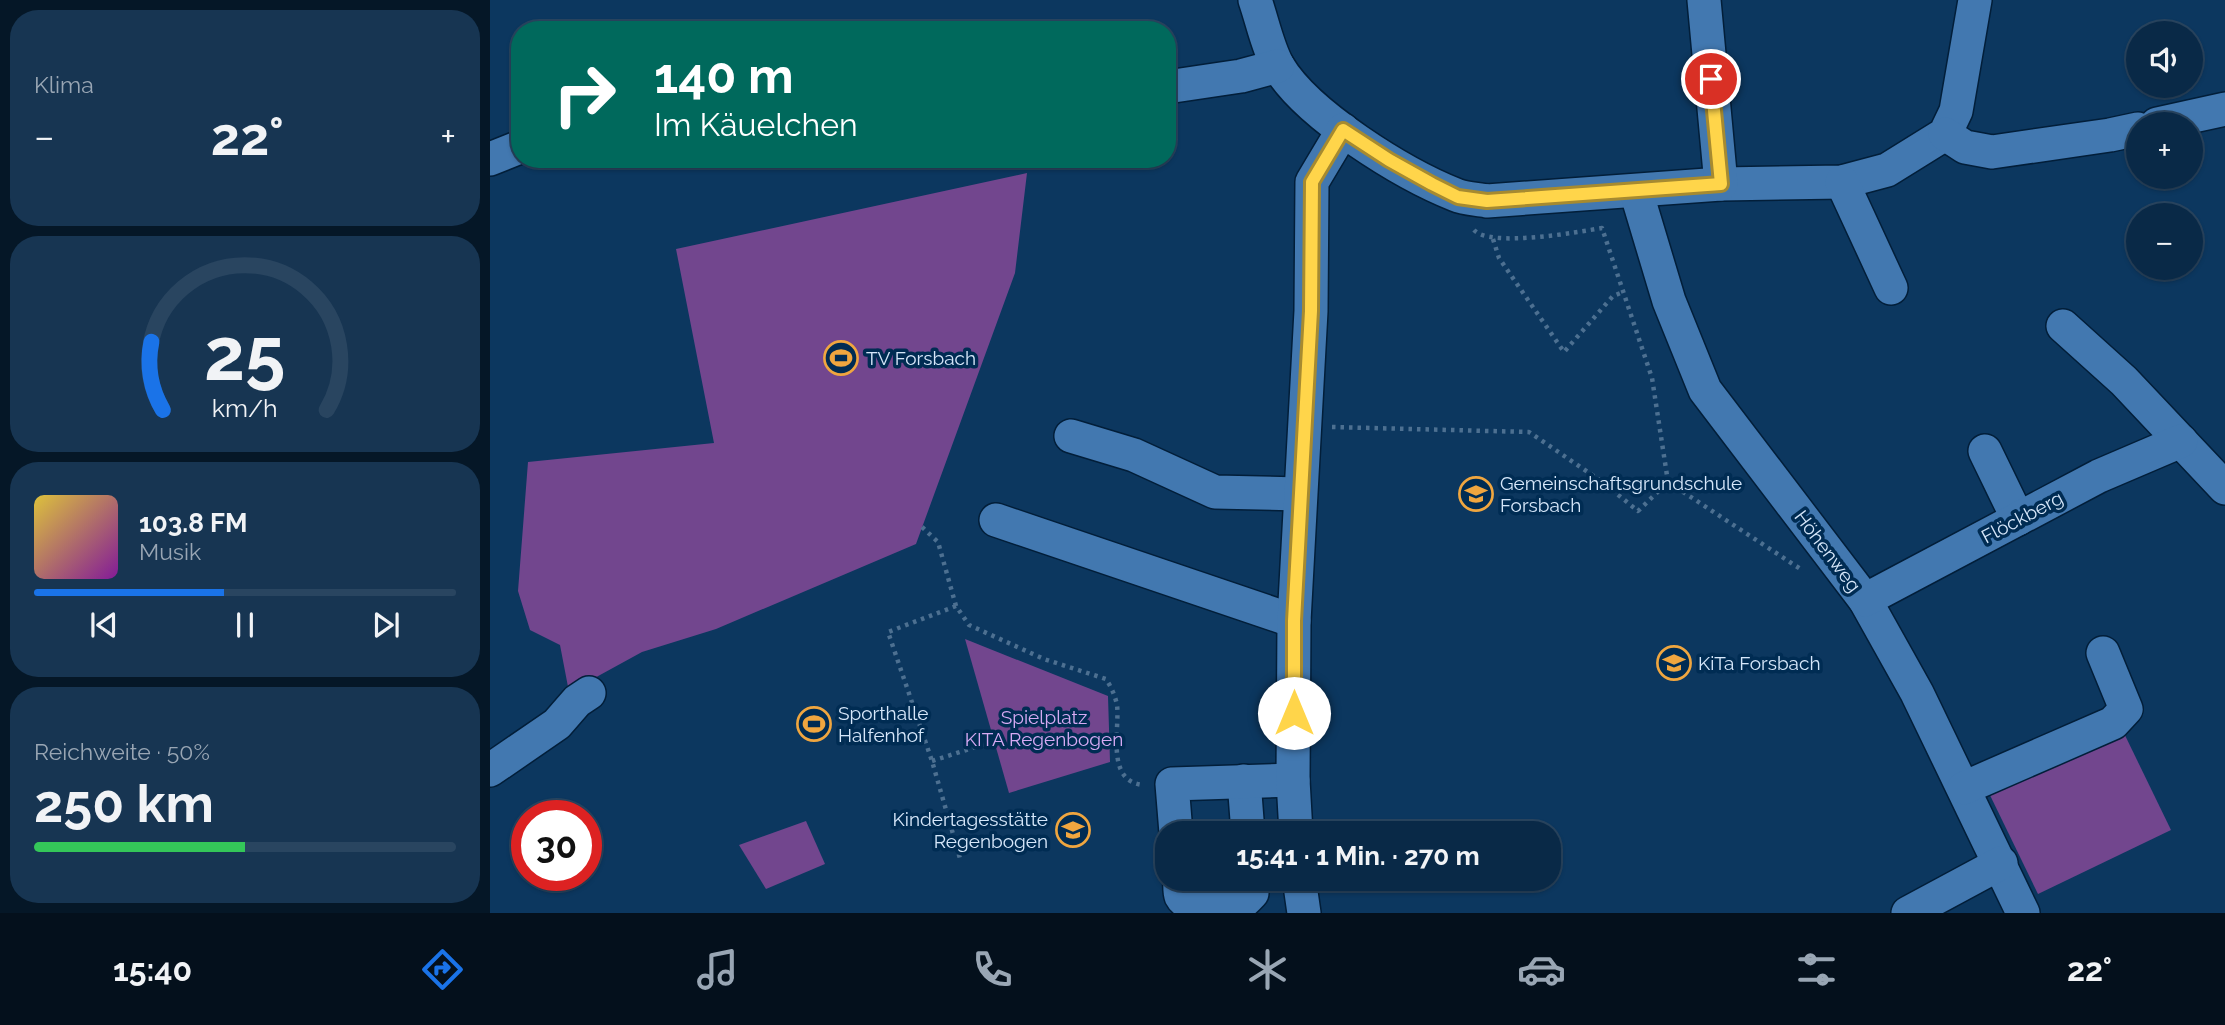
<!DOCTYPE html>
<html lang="de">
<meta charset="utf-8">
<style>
:root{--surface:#092947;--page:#173552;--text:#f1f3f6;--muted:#99a6b4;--line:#294560;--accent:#1a73e8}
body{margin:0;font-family:Raleway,sans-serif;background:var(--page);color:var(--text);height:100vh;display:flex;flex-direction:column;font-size:26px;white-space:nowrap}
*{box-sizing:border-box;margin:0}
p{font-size:23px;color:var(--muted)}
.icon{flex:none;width:38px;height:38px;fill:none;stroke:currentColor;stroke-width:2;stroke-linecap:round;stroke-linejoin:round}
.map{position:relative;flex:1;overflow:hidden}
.side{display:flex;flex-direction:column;gap:10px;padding:10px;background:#051727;width:490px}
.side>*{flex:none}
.hud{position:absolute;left:21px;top:21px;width:665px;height:147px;border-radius:28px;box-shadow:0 2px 5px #0004,0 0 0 2px var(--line);background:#00695c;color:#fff;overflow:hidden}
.controls{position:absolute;left:1636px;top:21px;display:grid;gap:14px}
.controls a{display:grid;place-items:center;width:77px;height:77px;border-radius:50%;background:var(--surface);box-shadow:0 2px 5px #0004,0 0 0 2px var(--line);font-size:35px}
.speed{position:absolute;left:21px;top:800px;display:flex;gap:14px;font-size:35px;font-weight:700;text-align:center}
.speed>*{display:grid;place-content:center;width:91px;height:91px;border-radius:50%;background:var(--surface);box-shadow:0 2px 5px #0004,0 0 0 2px var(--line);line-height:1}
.speed .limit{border:10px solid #d22;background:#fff;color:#111}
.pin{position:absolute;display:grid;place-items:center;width:60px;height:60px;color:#fff;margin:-30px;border:4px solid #fff;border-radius:50%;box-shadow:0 2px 7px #0007}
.me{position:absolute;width:77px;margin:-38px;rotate:0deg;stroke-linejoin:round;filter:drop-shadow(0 0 5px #0008)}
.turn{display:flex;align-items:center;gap:24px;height:147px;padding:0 28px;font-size:32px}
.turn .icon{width:91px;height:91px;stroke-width:2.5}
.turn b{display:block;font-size:49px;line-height:60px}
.big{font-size:52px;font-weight:700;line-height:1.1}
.side .card{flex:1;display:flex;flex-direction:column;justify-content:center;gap:10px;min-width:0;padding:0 24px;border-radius:28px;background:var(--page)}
.side .dial{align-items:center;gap:0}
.dial svg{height:182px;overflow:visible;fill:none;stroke:var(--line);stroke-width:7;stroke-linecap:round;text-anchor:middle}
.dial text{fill:var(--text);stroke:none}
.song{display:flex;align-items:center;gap:21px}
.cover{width:84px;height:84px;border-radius:10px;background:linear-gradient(135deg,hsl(50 70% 55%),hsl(290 70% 35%))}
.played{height:7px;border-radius:4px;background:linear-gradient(90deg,var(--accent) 45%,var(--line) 45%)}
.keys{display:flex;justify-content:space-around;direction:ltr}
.heat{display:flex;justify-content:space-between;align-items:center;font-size:38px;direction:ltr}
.charge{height:10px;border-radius:5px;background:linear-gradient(90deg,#34c759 50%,var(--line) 0)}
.trip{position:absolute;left:665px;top:821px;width:406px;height:70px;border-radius:28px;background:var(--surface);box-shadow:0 2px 5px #0004,0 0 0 2px var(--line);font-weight:700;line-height:70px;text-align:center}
.dock{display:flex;height:112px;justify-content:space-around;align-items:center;background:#04101c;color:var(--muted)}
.dock .icon{width:49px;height:49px}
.dock .active{color:var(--accent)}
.dock b{font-size:32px;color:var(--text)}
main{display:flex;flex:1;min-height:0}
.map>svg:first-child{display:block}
.green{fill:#72468e}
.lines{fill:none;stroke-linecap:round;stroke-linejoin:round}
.minor-casing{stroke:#021e39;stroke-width:36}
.path{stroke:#4d7091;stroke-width:4.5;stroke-dasharray:3.5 5;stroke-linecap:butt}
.minor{stroke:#4278b0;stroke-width:33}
.route-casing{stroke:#a68a30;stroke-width:18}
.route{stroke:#ffd54a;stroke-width:12}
.labels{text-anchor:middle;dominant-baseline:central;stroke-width:7;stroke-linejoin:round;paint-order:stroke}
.poi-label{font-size:19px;fill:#d6e7fa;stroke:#002c53;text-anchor:start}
.street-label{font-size:19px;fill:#d6e7fa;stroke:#002c53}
.park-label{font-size:19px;fill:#d6aaf3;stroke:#002c53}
</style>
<main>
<section class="side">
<div class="card"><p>Klima</p>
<div class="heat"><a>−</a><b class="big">22°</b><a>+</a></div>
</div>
<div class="card dial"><svg viewBox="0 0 100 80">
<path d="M14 69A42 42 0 1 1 86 69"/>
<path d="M14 69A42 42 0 0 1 9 39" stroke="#1a73e8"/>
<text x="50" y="56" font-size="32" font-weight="700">25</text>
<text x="50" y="72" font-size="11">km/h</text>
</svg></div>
<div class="card">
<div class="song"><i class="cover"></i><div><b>103.8 FM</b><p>Musik</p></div></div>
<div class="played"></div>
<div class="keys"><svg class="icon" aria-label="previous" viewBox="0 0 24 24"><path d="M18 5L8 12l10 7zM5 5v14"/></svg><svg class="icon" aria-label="pause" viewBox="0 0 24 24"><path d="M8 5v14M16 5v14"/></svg><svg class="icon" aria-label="next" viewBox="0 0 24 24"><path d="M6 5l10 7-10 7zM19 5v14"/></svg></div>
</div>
<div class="card"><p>Reichweite · 50%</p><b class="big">250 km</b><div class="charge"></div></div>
</section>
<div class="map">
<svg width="1735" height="913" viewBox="0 0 1735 913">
<rect width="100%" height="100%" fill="#0c375f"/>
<g class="green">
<polygon points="537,173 525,273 426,544 226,629 152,652 79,692 70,645 40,630 28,591 38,462 224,443 186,249"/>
<polygon points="475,639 618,696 620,762 519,793"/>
<polygon points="1630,725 1681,830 1548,894 1497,789"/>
<polygon points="316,821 335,864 276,889 249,845"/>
</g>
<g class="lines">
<g class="minor-casing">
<g id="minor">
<path d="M765 0C772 20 778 49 788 66 817 115 913 174 966 195 975 199 987 199 997 201L1231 184 1352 182 1397 170 1455 134 1466 111 1485 0"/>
<polyline points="1214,0 1231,184"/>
<polyline points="677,87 751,76 788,66"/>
<polyline points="1667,124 1735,109"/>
<polyline points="1455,134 1475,147 1502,152 1620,135 1648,129"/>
<polyline points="0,159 30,147"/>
<polyline points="1352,182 1401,288"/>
<polyline points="1146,191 1179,301 1215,390 1375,600 1427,693 1533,913"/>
<polyline points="1573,326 1634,381 1735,488"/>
<polyline points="581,436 644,455 725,492 810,494"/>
<polyline points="1495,451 1528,519"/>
<polyline points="506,520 804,621"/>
<polyline points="1375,600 1609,476 1691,441"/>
<polyline points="0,770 67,724 87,701 99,693"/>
<polyline points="754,781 758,833"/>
<polyline points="1474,788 1623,723 1636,709 1613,653"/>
<polyline points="686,833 682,784 803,780"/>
<polyline points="806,833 803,780 804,621 821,311 822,182 853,130"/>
<path d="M690 878C690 883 689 891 691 896 698 910 738 911 750 904 754 902 759 896 762 893L761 878"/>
<polyline points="809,878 814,913"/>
<polyline points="1418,913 1511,863"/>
</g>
</g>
<g class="path">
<path d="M984 230C1000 248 1088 232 1112 228L1162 378 1178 482"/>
<polyline points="1003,239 1009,258 1074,352 1123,296 1133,292"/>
<polyline points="842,427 1039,432 1111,481 1148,511 1178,482 1312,570"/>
<path d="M432 527 448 542 466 606 479 625 554 659 616 679C621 687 625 695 627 705 630 730 615 782 654 785"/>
<polyline points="466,606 398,632 442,761 471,862"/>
<polyline points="442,761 504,741"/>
</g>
<use href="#minor" class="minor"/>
</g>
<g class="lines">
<g class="route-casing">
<polyline id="route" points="804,713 804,621 821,311 822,182 853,130 899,160 942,184 968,197 997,201 1231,184 1221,79"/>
</g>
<use href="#route" class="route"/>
</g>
<defs>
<g id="stadium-ring" transform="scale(1.75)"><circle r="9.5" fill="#002c53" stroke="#f0a63f" stroke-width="1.5"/><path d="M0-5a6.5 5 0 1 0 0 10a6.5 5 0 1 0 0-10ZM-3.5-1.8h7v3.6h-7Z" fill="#f0a63f"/></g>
<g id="school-ring" transform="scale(1.75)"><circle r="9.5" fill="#002c53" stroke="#f0a63f" stroke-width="1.5"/><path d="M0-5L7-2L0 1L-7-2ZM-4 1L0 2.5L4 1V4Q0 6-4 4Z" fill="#f0a63f"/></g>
</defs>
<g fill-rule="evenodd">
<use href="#stadium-ring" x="351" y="358"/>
<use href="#school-ring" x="986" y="494"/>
<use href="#school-ring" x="1184" y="663"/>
<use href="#stadium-ring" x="324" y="724"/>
<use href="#school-ring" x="583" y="830"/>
</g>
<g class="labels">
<g class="poi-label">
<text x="376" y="358">TV Forsbach</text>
<text x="1010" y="483">Gemeinschaftsgrundschule<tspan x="1010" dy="22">Forsbach</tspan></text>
<text x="1208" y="663">KiTa Forsbach</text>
<text x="348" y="713">Sporthalle<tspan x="348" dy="22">Halfenhof</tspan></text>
<text x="558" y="819" text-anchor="end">Kindertagesstätte<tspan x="558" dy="22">Regenbogen</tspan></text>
</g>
<g class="street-label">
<text transform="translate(1532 517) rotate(-28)">Flöckberg</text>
<text transform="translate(1338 551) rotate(53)">Höhenweg</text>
</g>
<g class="park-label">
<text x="554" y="717">Spielplatz<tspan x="554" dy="22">KITA Regenbogen</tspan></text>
</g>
</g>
</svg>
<div class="controls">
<a><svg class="icon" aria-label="sound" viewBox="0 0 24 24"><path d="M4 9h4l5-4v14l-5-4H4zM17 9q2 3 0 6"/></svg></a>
<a>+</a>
<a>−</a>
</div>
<div class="speed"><div class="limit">30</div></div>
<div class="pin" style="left:1221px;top:79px;background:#d93025"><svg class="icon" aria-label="arrive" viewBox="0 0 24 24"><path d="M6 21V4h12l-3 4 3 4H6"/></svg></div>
<svg class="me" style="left:804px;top:713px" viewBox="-20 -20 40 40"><circle r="19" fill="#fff"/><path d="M0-13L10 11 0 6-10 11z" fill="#ffd54a"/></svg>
<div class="trip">15:41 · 1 Min. · 270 m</div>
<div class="hud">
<div class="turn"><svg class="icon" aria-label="right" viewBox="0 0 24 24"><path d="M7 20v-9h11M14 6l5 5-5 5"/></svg><div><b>140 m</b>Im Käuelchen</div></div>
</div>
</div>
</main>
<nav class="dock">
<b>15:40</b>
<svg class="icon active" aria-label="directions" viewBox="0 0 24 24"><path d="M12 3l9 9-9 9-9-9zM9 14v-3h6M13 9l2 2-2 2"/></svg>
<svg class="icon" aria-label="music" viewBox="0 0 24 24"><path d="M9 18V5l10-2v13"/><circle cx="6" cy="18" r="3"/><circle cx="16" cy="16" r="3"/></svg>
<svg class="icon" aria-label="phone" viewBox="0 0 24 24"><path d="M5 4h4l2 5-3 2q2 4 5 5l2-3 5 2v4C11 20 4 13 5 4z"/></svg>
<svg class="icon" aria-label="climate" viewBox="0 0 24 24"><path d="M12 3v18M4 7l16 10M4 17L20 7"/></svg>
<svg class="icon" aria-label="car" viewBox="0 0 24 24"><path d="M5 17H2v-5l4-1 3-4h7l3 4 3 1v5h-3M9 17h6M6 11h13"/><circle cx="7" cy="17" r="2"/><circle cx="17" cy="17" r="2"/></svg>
<svg class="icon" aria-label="filters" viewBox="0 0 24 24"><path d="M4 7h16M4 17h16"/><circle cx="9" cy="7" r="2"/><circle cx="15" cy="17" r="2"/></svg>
<b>22°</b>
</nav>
